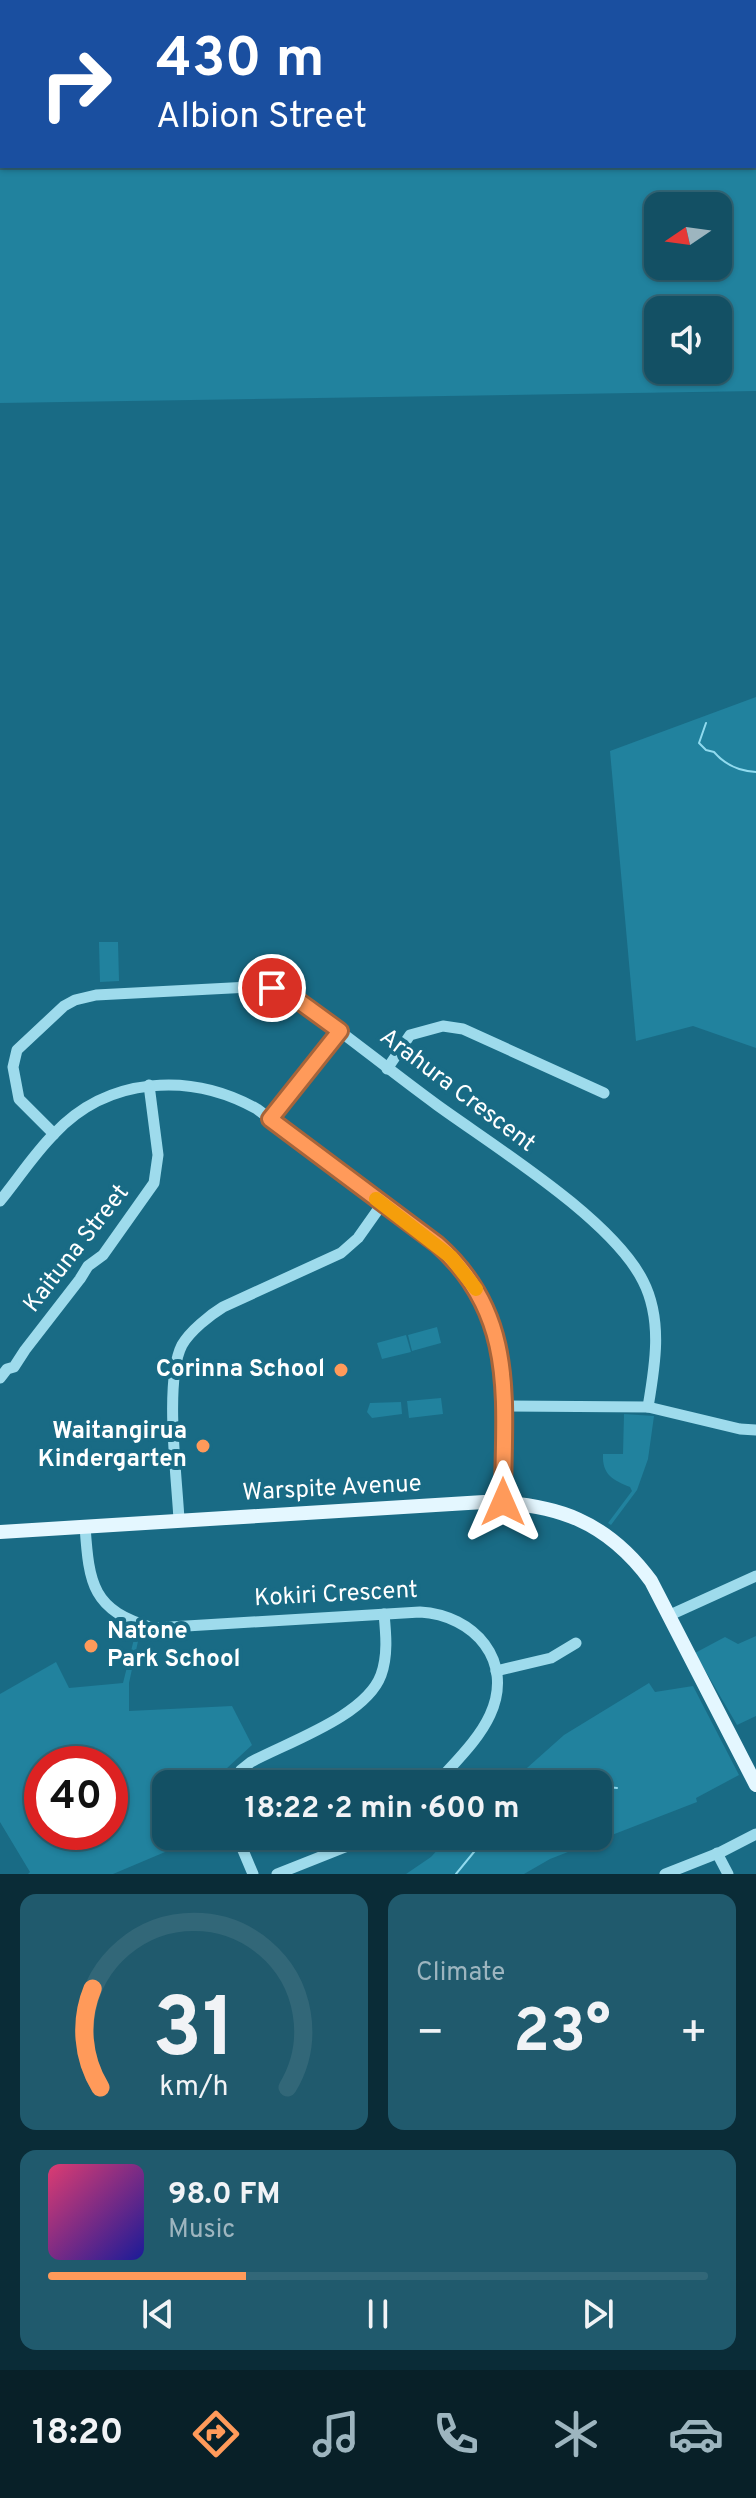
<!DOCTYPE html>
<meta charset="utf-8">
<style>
:root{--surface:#135064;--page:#205a6d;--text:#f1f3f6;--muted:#9db5bf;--line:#326778;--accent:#ff9a5a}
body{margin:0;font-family:Overpass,sans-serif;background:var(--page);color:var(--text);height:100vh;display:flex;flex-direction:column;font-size:30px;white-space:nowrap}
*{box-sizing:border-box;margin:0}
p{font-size:26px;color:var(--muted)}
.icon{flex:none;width:44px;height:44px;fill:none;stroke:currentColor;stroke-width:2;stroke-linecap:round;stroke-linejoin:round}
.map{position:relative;height:1874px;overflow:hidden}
.drawer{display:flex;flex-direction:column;gap:20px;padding:20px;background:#0a2c37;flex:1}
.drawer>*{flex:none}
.top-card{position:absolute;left:0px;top:0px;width:756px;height:168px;box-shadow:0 2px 6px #0004,0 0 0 2px var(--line);background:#1a4fa0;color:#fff;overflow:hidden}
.needle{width:52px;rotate:257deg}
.fabs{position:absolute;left:644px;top:192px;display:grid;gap:16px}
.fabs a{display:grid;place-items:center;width:88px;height:88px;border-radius:16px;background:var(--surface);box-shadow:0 2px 6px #0004,0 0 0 2px var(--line);font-size:40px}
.speed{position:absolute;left:24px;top:1746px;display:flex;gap:16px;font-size:40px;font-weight:700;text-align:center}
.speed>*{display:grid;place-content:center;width:104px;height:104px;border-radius:50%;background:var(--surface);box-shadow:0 2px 6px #0004,0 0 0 2px var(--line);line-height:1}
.speed .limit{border:12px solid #d22;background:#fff;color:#111}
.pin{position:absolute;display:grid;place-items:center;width:68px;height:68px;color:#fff;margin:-34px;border:4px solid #fff;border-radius:50%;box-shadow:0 2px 8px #0007}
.me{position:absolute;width:88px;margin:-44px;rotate:0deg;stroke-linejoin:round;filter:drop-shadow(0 0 6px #0008)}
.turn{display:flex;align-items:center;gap:28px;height:168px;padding:0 24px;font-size:36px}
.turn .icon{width:104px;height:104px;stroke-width:2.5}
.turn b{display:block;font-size:56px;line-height:68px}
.big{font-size:60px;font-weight:700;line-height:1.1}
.drawer .widget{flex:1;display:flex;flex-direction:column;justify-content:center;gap:12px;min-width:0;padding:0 28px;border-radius:16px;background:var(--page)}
.drawer .dial{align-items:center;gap:0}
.dial svg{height:208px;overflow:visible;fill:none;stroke:var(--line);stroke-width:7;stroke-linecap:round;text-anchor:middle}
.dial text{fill:var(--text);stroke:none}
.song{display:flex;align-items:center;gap:24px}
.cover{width:96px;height:96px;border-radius:12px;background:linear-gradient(135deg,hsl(340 70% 55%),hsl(240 70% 35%))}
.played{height:8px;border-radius:4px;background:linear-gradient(90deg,var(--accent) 30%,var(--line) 30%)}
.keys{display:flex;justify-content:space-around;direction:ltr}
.heat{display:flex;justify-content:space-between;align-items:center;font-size:44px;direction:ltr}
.drawer .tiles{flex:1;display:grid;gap:20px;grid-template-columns:1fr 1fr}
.widget:last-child{grid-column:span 2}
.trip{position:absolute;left:152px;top:1770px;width:460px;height:80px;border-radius:16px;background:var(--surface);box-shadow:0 2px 6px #0004,0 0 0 2px var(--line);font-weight:700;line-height:80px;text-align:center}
.dock{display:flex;height:128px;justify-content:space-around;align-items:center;background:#082028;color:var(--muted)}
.dock .icon{width:56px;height:56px}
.dock .on{color:var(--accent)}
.dock b{font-size:36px;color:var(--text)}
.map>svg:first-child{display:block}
.green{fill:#21829e;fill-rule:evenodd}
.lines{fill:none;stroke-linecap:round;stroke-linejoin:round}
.stream{stroke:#91dbef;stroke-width:2}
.minor{stroke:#9edbec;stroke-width:11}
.major{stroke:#e4f7ff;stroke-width:14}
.route-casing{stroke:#a6643a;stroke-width:20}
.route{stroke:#ff9a5a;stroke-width:14}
.slow{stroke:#f59e0b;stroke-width:14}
.poi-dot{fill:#ff9a5a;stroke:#196b85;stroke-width:3}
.labels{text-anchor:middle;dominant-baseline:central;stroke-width:8;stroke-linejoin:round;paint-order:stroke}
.street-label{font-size:24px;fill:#fff;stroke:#196b85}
.poi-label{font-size:24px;font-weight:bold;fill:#fff;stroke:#196b85;text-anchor:end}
</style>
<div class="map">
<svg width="756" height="1874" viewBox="0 0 756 1874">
<rect width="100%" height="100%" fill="#196b85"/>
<g class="green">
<path d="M0 0 673 2H2V166H754V2H743L756 0V391L0 403ZM658 206H718V266H658ZM658 310H718V370H658Z"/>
<polygon points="756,697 756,1048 693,1026 636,1041 610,751"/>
<polygon points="99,942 118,942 119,981 100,982"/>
<polygon points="437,1327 441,1343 412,1351 408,1335"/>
<polygon points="406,1335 411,1352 382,1359 377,1343"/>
<polygon points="441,1398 443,1414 409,1418 407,1401"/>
<polygon points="401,1402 402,1414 372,1418 367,1412 370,1403"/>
<path d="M624 1414 654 1416 648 1459 637 1490 611 1525 608 1523 632 1491 630 1487C613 1480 602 1475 603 1454H623Z"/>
<path d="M136 1631 140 1632 129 1683V1711L232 1706 252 1745 226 1769 221 1784 209 1778 183 1784H166V1836H181L184 1844 113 1874H28L30 1872 0 1822V1694L56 1662 69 1688 123 1683ZM42 1764H110V1832H42Z"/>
<polygon points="756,1636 756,1716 737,1725 695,1653 725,1637 738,1644"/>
<polygon points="649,1683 655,1692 693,1686 739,1775 696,1798 697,1802 550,1859 524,1874 406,1874 431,1857 450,1836 598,1836 598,1784 509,1784 564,1735"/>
</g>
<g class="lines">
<g class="stream">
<polyline points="366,0 367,2"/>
<polyline points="477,2 478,0"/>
<polyline points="527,2 527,0"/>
<polyline points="754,17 756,16"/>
<path d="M706 723 699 743 706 750 714 752C725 765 738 771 756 772"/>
<polyline points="598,1786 617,1788"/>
<polyline points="456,1874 487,1836"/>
</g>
<g class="minor">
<polyline points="387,1069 410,1035 443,1026 463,1029 604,1093"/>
<polyline points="270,1119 340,1031"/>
<path d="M54 1134 19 1099 13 1067 17 1050 64 1006 75 1000 96 995 250 987 272 988 296 999C344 1033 389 1070 437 1105 495 1147 612 1219 643 1281 663 1320 655 1366 648 1407"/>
<path d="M0 1201C18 1179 34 1154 54 1134 108 1076 191 1072 257 1109L437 1244 472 1282 492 1323 502 1362 503 1502"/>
<polyline points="0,1378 7,1369 14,1367 25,1350 80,1279 88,1266 103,1255 154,1183 158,1155 149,1085"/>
<polyline points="503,1406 648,1407 740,1429 756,1430"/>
<path d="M179 1520C177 1478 164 1380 182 1345 190 1331 210 1315 223 1307L341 1253 358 1238 382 1204"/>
<path d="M85 1526C89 1584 92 1611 154 1628L420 1612C474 1615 515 1661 490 1715 478 1741 454 1763 436 1784"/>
<polyline points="670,1615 756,1576"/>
<polyline points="496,1671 551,1658 576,1643"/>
<path d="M232 1784 241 1770 251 1762C288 1742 366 1716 381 1675 388 1656 386 1634 384 1614"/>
<polyline points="237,1836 253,1874"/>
<polyline points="717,1853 728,1874"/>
<polyline points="277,1874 373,1836"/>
<polyline points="665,1874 721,1852 756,1834"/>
</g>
<path class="major" d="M0 1532 484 1502C556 1503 607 1521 651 1581L756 1785"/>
</g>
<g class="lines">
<g class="route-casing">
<path id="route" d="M272 988 296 999 340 1031 270 1119 437 1244C519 1316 503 1404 503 1502"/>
</g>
<use href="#route" class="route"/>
<polyline class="slow" points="376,1199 451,1257 476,1289"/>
</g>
<g class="poi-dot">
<circle cx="341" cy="1370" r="8"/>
<circle cx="203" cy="1446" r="8"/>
<circle cx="91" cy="1646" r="8"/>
</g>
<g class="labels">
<g class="street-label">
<text transform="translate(457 1091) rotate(37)">Arahura Crescent</text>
<text transform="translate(77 1249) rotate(-52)">Kaituna Street</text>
<text transform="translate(332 1489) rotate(-3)">Warspite Avenue</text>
<text transform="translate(336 1595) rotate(-3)">Kokiri Crescent</text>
</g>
<g class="poi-label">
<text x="325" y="1370">Corinna School</text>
<text x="187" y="1432">Waitangirua<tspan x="187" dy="28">Kindergarten</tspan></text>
<text x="107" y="1632" text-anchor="start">Natone<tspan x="107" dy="28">Park School</tspan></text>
</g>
</g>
</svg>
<div class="fabs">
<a><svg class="needle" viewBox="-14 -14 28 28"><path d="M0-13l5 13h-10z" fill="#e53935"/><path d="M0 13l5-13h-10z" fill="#9db5bf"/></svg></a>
<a><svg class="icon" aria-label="sound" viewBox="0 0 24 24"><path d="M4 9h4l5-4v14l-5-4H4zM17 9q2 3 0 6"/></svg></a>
</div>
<div class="speed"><div class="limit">40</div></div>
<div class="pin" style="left:272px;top:988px;background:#d93025"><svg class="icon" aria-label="arrive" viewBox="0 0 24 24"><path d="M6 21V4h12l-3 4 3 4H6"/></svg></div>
<svg class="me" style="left:503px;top:1502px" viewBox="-20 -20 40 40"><path d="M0-17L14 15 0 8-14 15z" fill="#ff9a5a" stroke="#fff" stroke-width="4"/></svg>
<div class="trip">18:22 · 2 min · 600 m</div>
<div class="top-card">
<div class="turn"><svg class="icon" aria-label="right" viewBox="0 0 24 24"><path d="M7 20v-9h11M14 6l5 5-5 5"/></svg><div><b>430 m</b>Albion Street</div></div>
</div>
</div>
<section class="drawer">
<div class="tiles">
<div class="widget dial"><svg viewBox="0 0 100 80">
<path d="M14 69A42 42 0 1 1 86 69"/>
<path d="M14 69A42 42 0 0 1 11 31" stroke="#ff9a5a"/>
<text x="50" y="56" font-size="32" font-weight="700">31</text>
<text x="50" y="72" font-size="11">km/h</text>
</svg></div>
<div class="widget"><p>Climate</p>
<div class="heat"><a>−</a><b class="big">23°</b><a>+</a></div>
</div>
<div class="widget">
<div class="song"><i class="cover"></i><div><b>98.0 FM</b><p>Music</p></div></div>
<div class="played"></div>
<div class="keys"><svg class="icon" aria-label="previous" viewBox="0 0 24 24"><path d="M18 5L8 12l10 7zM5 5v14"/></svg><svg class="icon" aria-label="pause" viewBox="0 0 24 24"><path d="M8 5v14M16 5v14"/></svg><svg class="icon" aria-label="next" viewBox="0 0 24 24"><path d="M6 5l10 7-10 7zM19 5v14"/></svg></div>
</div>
</div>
</section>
<nav class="dock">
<b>18:20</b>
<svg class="icon on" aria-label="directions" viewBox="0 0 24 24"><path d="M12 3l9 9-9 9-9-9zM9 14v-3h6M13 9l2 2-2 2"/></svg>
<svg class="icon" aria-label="music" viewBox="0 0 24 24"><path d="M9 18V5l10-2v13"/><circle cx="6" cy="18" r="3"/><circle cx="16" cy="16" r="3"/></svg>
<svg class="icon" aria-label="phone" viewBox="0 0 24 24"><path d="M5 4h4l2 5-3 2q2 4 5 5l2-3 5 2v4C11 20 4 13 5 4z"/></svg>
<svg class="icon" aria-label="climate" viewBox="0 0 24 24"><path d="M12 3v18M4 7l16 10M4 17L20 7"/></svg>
<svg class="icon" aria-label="car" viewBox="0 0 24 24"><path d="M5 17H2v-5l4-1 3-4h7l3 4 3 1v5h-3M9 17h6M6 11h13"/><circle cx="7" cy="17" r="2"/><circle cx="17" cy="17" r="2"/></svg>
</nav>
